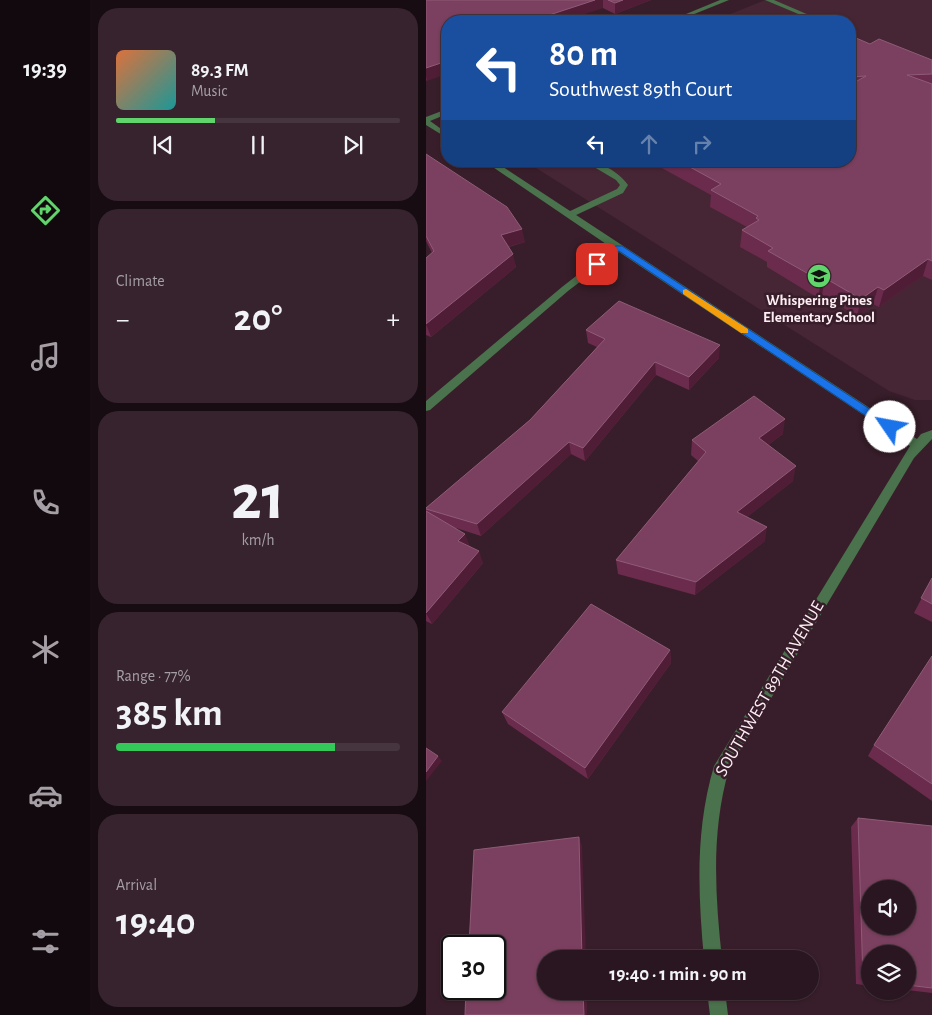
<!DOCTYPE html>
<meta charset="utf-8">
<style>
:root{--surface:#2a1620;--page:#36232d;--text:#f1f3f6;--muted:#a59fa5;--line:#46353e;--accent:#60d56b}
body{margin:0;font-family:"Alegreya Sans",sans-serif;background:var(--page);color:var(--text);height:100vh;display:flex;flex-direction:column;font-size:19px;white-space:nowrap}
*{box-sizing:border-box;margin:0}
p{font-size:16px;color:var(--muted)}
.icon{flex:none;width:28px;height:28px;fill:none;stroke:currentColor;stroke-width:2;stroke-linecap:round;stroke-linejoin:round}
.map{position:relative;flex:1;overflow:hidden}
.drawer{display:flex;flex-direction:column;gap:8px;padding:8px;background:#170c12;width:336px}
.drawer>*{flex:none}
.banner{position:absolute;left:15px;top:15px;width:415px;height:152px;border-radius:20px;box-shadow:0 1px 4px #0004,0 0 0 1px var(--line);background:#1a4fa0;color:#fff;overflow:hidden}
.fabs{position:absolute;left:435px;top:880px;display:grid;gap:10px}
.fabs a{display:grid;place-items:center;width:55px;height:55px;border-radius:50%;background:var(--surface);box-shadow:0 1px 4px #0004,0 0 0 1px var(--line);font-size:25px}
.speed{position:absolute;left:15px;top:935px;display:flex;gap:10px;font-size:25px;font-weight:700;text-align:center}
.speed>*{display:grid;place-content:center;width:65px;height:65px;border-radius:50%;background:var(--surface);box-shadow:0 1px 4px #0004,0 0 0 1px var(--line);line-height:1}
.speed .limit{border:2px solid #111;border-radius:8px;background:#fff;color:#111}
.pin{position:absolute;display:grid;place-items:center;width:42px;height:42px;color:#fff;margin:-21px;border-radius:10px;box-shadow:0 2px 8px #0006}
.me{position:absolute;width:55px;margin:-28px;rotate:303deg;stroke-linejoin:round;filter:drop-shadow(0 0 4px #0008)}
.turn{display:flex;align-items:center;gap:18px;height:105px;padding:0 25px;font-size:22px}
.turn .icon{width:65px;height:65px;stroke-width:2.5}
.turn b{display:block;font-size:35px;line-height:42px}
.lanes{display:flex;align-items:center;height:48px;padding:0 25px;background:#0003;justify-content:center;gap:25px;direction:ltr}
.lanes .off{opacity:.35}
.big{font-size:38px;font-weight:700;line-height:1.1}
.drawer .card{flex:1;display:flex;flex-direction:column;justify-content:center;gap:8px;min-width:0;padding:0 18px;border-radius:20px;background:var(--page)}
.drawer .dial{align-items:center;gap:0}
.dial b{font-size:65px;line-height:1}
.song{display:flex;align-items:center;gap:15px}
.cover{width:60px;height:60px;border-radius:8px;background:linear-gradient(135deg,hsl(20 70% 55%),hsl(180 70% 35%))}
.played{height:5px;border-radius:2px;background:linear-gradient(90deg,var(--accent) 35%,var(--line) 35%)}
.keys{display:flex;justify-content:space-around;direction:ltr}
.heat{display:flex;justify-content:space-between;align-items:center;font-size:28px;direction:ltr}
.charge{height:8px;border-radius:4px;background:linear-gradient(90deg,#34c759 77%,var(--line) 0)}
.trip{position:absolute;left:111px;top:950px;width:282px;height:50px;border-radius:25px;background:var(--surface);box-shadow:0 1px 4px #0004,0 0 0 1px var(--line);font-weight:700;line-height:50px;text-align:center}
main{display:flex;flex:1;min-height:0}
.tabs{display:flex;flex-direction:column;width:90px;justify-content:space-around;align-items:center;background:#11090d;color:var(--muted)}
.tabs .icon{width:35px;height:35px}
.tabs .selected{color:var(--accent)}
.tabs b{font-size:22px;color:var(--text)}
.map>svg:first-child{display:block}
.built{fill:#462534}
.lines{fill:none;stroke-linecap:round;stroke-linejoin:round}
.lane{fill:#4a724c;fill-rule:evenodd}
.street{fill:#4a724c;fill-rule:evenodd}
.wall{fill:#6b2b4d}
.shaded-wall{fill:#501d37}
.building{fill:#7b405f;stroke:#8f5b76;fill-rule:evenodd}
.route{fill:#1a73e8;stroke:#114b97}
.slow{fill:#f59e0b}
.labels{text-anchor:middle;dominant-baseline:central;stroke-width:5;stroke-linejoin:round;paint-order:stroke}
.far-poi-label{font-size:15px;font-weight:bold;fill:#fdeef4;stroke:#381e2a}
.street-label{font-size:18px;fill:#fdeef4;stroke:#381e2a}
</style>
<main>
<nav class="tabs">
<b>19:39</b>
<svg class="icon selected" aria-label="directions" viewBox="0 0 24 24"><path d="M12 3l9 9-9 9-9-9zM9 14v-3h6M13 9l2 2-2 2"/></svg>
<svg class="icon" aria-label="music" viewBox="0 0 24 24"><path d="M9 18V5l10-2v13"/><circle cx="6" cy="18" r="3"/><circle cx="16" cy="16" r="3"/></svg>
<svg class="icon" aria-label="phone" viewBox="0 0 24 24"><path d="M5 4h4l2 5-3 2q2 4 5 5l2-3 5 2v4C11 20 4 13 5 4z"/></svg>
<svg class="icon" aria-label="climate" viewBox="0 0 24 24"><path d="M12 3v18M4 7l16 10M4 17L20 7"/></svg>
<svg class="icon" aria-label="car" viewBox="0 0 24 24"><path d="M5 17H2v-5l4-1 3-4h7l3 4 3 1v5h-3M9 17h6M6 11h13"/><circle cx="7" cy="17" r="2"/><circle cx="17" cy="17" r="2"/></svg>
<svg class="icon" aria-label="filters" viewBox="0 0 24 24"><path d="M4 7h16M4 17h16"/><circle cx="9" cy="7" r="2"/><circle cx="15" cy="17" r="2"/></svg>
</nav>
<section class="drawer">
<div class="card">
<div class="song"><i class="cover"></i><div><b>89.3 FM</b><p>Music</p></div></div>
<div class="played"></div>
<div class="keys"><svg class="icon" aria-label="previous" viewBox="0 0 24 24"><path d="M18 5L8 12l10 7zM5 5v14"/></svg><svg class="icon" aria-label="pause" viewBox="0 0 24 24"><path d="M8 5v14M16 5v14"/></svg><svg class="icon" aria-label="next" viewBox="0 0 24 24"><path d="M6 5l10 7-10 7zM19 5v14"/></svg></div>
</div>
<div class="card"><p>Climate</p>
<div class="heat"><a>−</a><b class="big">20°</b><a>+</a></div>
</div>
<div class="card dial"><b>21</b><p>km/h</p></div>
<div class="card"><p>Range · 77%</p><b class="big">385 km</b><div class="charge"></div></div>
<div class="card"><p>Arrival</p><b class="big">19:40</b></div>
</section>
<div class="map">
<svg width="506" height="1015" viewBox="0 0 506 1015">
<rect width="100%" height="100%" fill="#381e2a"/>
<polygon class="built" points="339,0 506,0 506,400 489,400 463,391 99,161 424,161 424,21 287,21"/>
<g class="lines">
<g class="lane">
<polygon points="339,0 348,0 397,21 389,21"/>
<polygon points="254,16 264,20 265,21 252,19 251,18"/>
<polygon points="424,35 427,37 427,48 424,50"/>
<path d="M158 161C174 161 193 172 202 185L197 193 148 216H142V212L191 189 194 185 190 180Z"/>
</g>
<g class="street">
<polygon points="294,0 303,0 251,21 243,21"/>
<polygon points="21,109 21,114 4,121 21,133 21,138 0,125 0,117"/>
<path d="M58 161H68L491 439 495 434 506 430V439L488 458 303 769C285 832 289 894 296 959H278C272 893 269 830 288 766L484 446 193 252 142 291 4 410 0 411V401L136 287 186 248Z"/>
<polygon points="281,991 299,991 302,1015 284,1015"/>
</g>
</g>
<g class="wall">
<polygon points="0,0 225,0 189,14 177,8 21,21 1,81 0,80"/>
<polygon points="424,41 506,74 506,280 497,276 453,307 447,304 431,316 396,295 392,298 341,267 341,262 314,247 316,230 321,227 284,207 285,195 223,161 424,161"/>
<polygon points="0,154 99,242 83,247 90,267 5,337 0,335 0,258 6,253 0,241"/>
<polygon points="160,330 293,358 263,390 230,375 159,461 145,454 55,536 30,528 57,563 6,624 0,621 0,508 104,420 171,347 162,343"/>
<polygon points="357,434 342,445 367,481 321,517 339,541 269,595 192,574 190,560 272,461 265,455 266,440"/>
<polygon points="506,578 506,622 488,613"/>
<polygon points="244,650 245,663 162,779 82,724 76,712"/>
<polygon points="506,656 506,801 442,756 448,745"/>
<polygon points="432,818 506,826 506,993 481,990 481,954 444,954 444,986 430,984 425,827"/>
</g>
<g class="shaded-wall">
<polygon points="169,0 177,0 177,8 139,21 105,21"/>
<polygon points="197,0 225,0 189,14 189,3"/>
<polygon points="21,61 21,74 1,81 0,76 0,68"/>
<polygon points="96,229 99,242 78,248 75,235"/>
<polygon points="87,254 90,267 5,337 0,324"/>
<polygon points="502,259 497,276 453,307 458,290"/>
<polygon points="399,278 396,295 392,298 395,281"/>
<polygon points="452,287 447,304 431,316 435,299"/>
<polygon points="294,345 293,358 263,390 263,377"/>
<polygon points="229,362 230,375 159,461 157,448"/>
<polygon points="359,419 357,434 331,453 333,438"/>
<polygon points="143,442 145,454 55,536 51,524"/>
<polygon points="370,466 367,481 310,526 311,512"/>
<polygon points="341,527 339,541 269,595 270,582"/>
<polygon points="39,534 44,546 37,552 32,541"/>
<polygon points="53,551 57,563 6,624 0,613"/>
<polygon points="244,650 245,663 162,779 159,768"/>
<polygon points="12,756 16,761 0,781 0,772"/>
<polygon points="153,837 156,846 160,959 156,959"/>
<polygon points="157,991 161,991 161,1015 158,1015"/>
</g>
<g class="building">
<polygon points="0,0 169,0 105,21 21,21 21,61 0,68"/>
<polygon points="182,0 197,0 189,3"/>
<polygon points="430,38 444,44 453,39 506,60 506,74 481,75 506,84 506,261 502,259 458,290 452,287 435,299 399,278 395,281 342,251 347,248 316,230 333,220 330,218 332,216 285,190 295,184 253,161 424,161 424,92 429,90 424,87 424,85 440,76 424,77 424,41"/>
<polygon points="0,154 81,207 96,229 75,235 87,254 0,324 0,258 8,251 0,236"/>
<polygon points="193,301 294,345 263,377 229,362 157,448 143,442 51,524 0,509 0,508 104,420 179,339 160,330"/>
<polygon points="328,396 359,419 333,438 370,466 311,512 341,527 270,582 190,560 280,452 266,440"/>
<polygon points="0,511 39,534 32,541 53,551 0,613"/>
<polygon points="506,578 506,604 495,598"/>
<polygon points="165,604 244,650 159,768 76,712"/>
<polygon points="506,656 506,784 448,745"/>
<polygon points="0,748 12,756 0,772"/>
<path d="M432 818 506 826V988L481 985V954H444V981L437 980ZM444 889H481V926H444Z"/>
<polygon points="153,837 156,959 120,959 120,991 157,991 158,1015 39,1015 40,989 69,989 69,946 43,946 48,850"/>
</g>
<polygon class="route" points="190,246 196,246 468,425 468,430 461,430 193,251 174,266 168,266 168,262"/>
<polygon class="slow" points="260,289 322,329 322,333 315,333 257,294 257,290"/>
<defs>
<g id="school-disc" transform="scale(1.25)"><circle r="9.5" fill="#60d56b" stroke="#381e2a"/><path d="M0-5L7-2L0 1L-7-2ZM-4 1L0 2.5L4 1V4Q0 6-4 4Z" fill="#111"/></g>
</defs>
<g fill-rule="evenodd">
<use href="#school-disc" x="393" y="276"/>
</g>
<g class="labels">
<g class="far-poi-label">
<text x="393" y="300">Whispering Pines<tspan x="393" dy="17">Elementary School</tspan></text>
</g>
<g class="street-label">
<text transform="translate(344 689) rotate(-60)">SOUTHWEST 89TH AVENUE</text>
</g>
</g>
</svg>
<div class="fabs">
<a><svg class="icon" aria-label="sound" viewBox="0 0 24 24"><path d="M4 9h4l5-4v14l-5-4H4zM17 9q2 3 0 6"/></svg></a>
<a><svg class="icon" aria-label="layers" viewBox="0 0 24 24"><path d="M12 4l9 5-9 5-9-5zM3 14l9 5 9-5"/></svg></a>
</div>
<div class="speed"><div class="limit">30</div></div>
<div class="pin" style="left:171px;top:264px;background:#d93025"><svg class="icon" aria-label="arrive" viewBox="0 0 24 24"><path d="M6 21V4h12l-3 4 3 4H6"/></svg></div>
<svg class="me" style="left:464px;top:427px" viewBox="-20 -20 40 40"><circle r="19" fill="#fff"/><path d="M0-13L10 11 0 6-10 11z" fill="#1a73e8"/></svg>
<div class="trip">19:40 · 1 min · 90 m</div>
<div class="banner">
<div class="turn"><svg class="icon" aria-label="left" viewBox="0 0 24 24"><path d="M17 20v-9H6M10 6l-5 5 5 5"/></svg><div><b>80 m</b>Southwest 89th Court</div></div>
<div class="lanes"><svg class="icon" aria-label="left" viewBox="0 0 24 24"><path d="M17 20v-9H6M10 6l-5 5 5 5"/></svg><svg class="icon off" aria-label="ahead" viewBox="0 0 24 24"><path d="M12 20V5M6 11l6-6 6 6"/></svg><svg class="icon off" aria-label="right" viewBox="0 0 24 24"><path d="M7 20v-9h11M14 6l5 5-5 5"/></svg></div>
</div>
</div>
</main>
